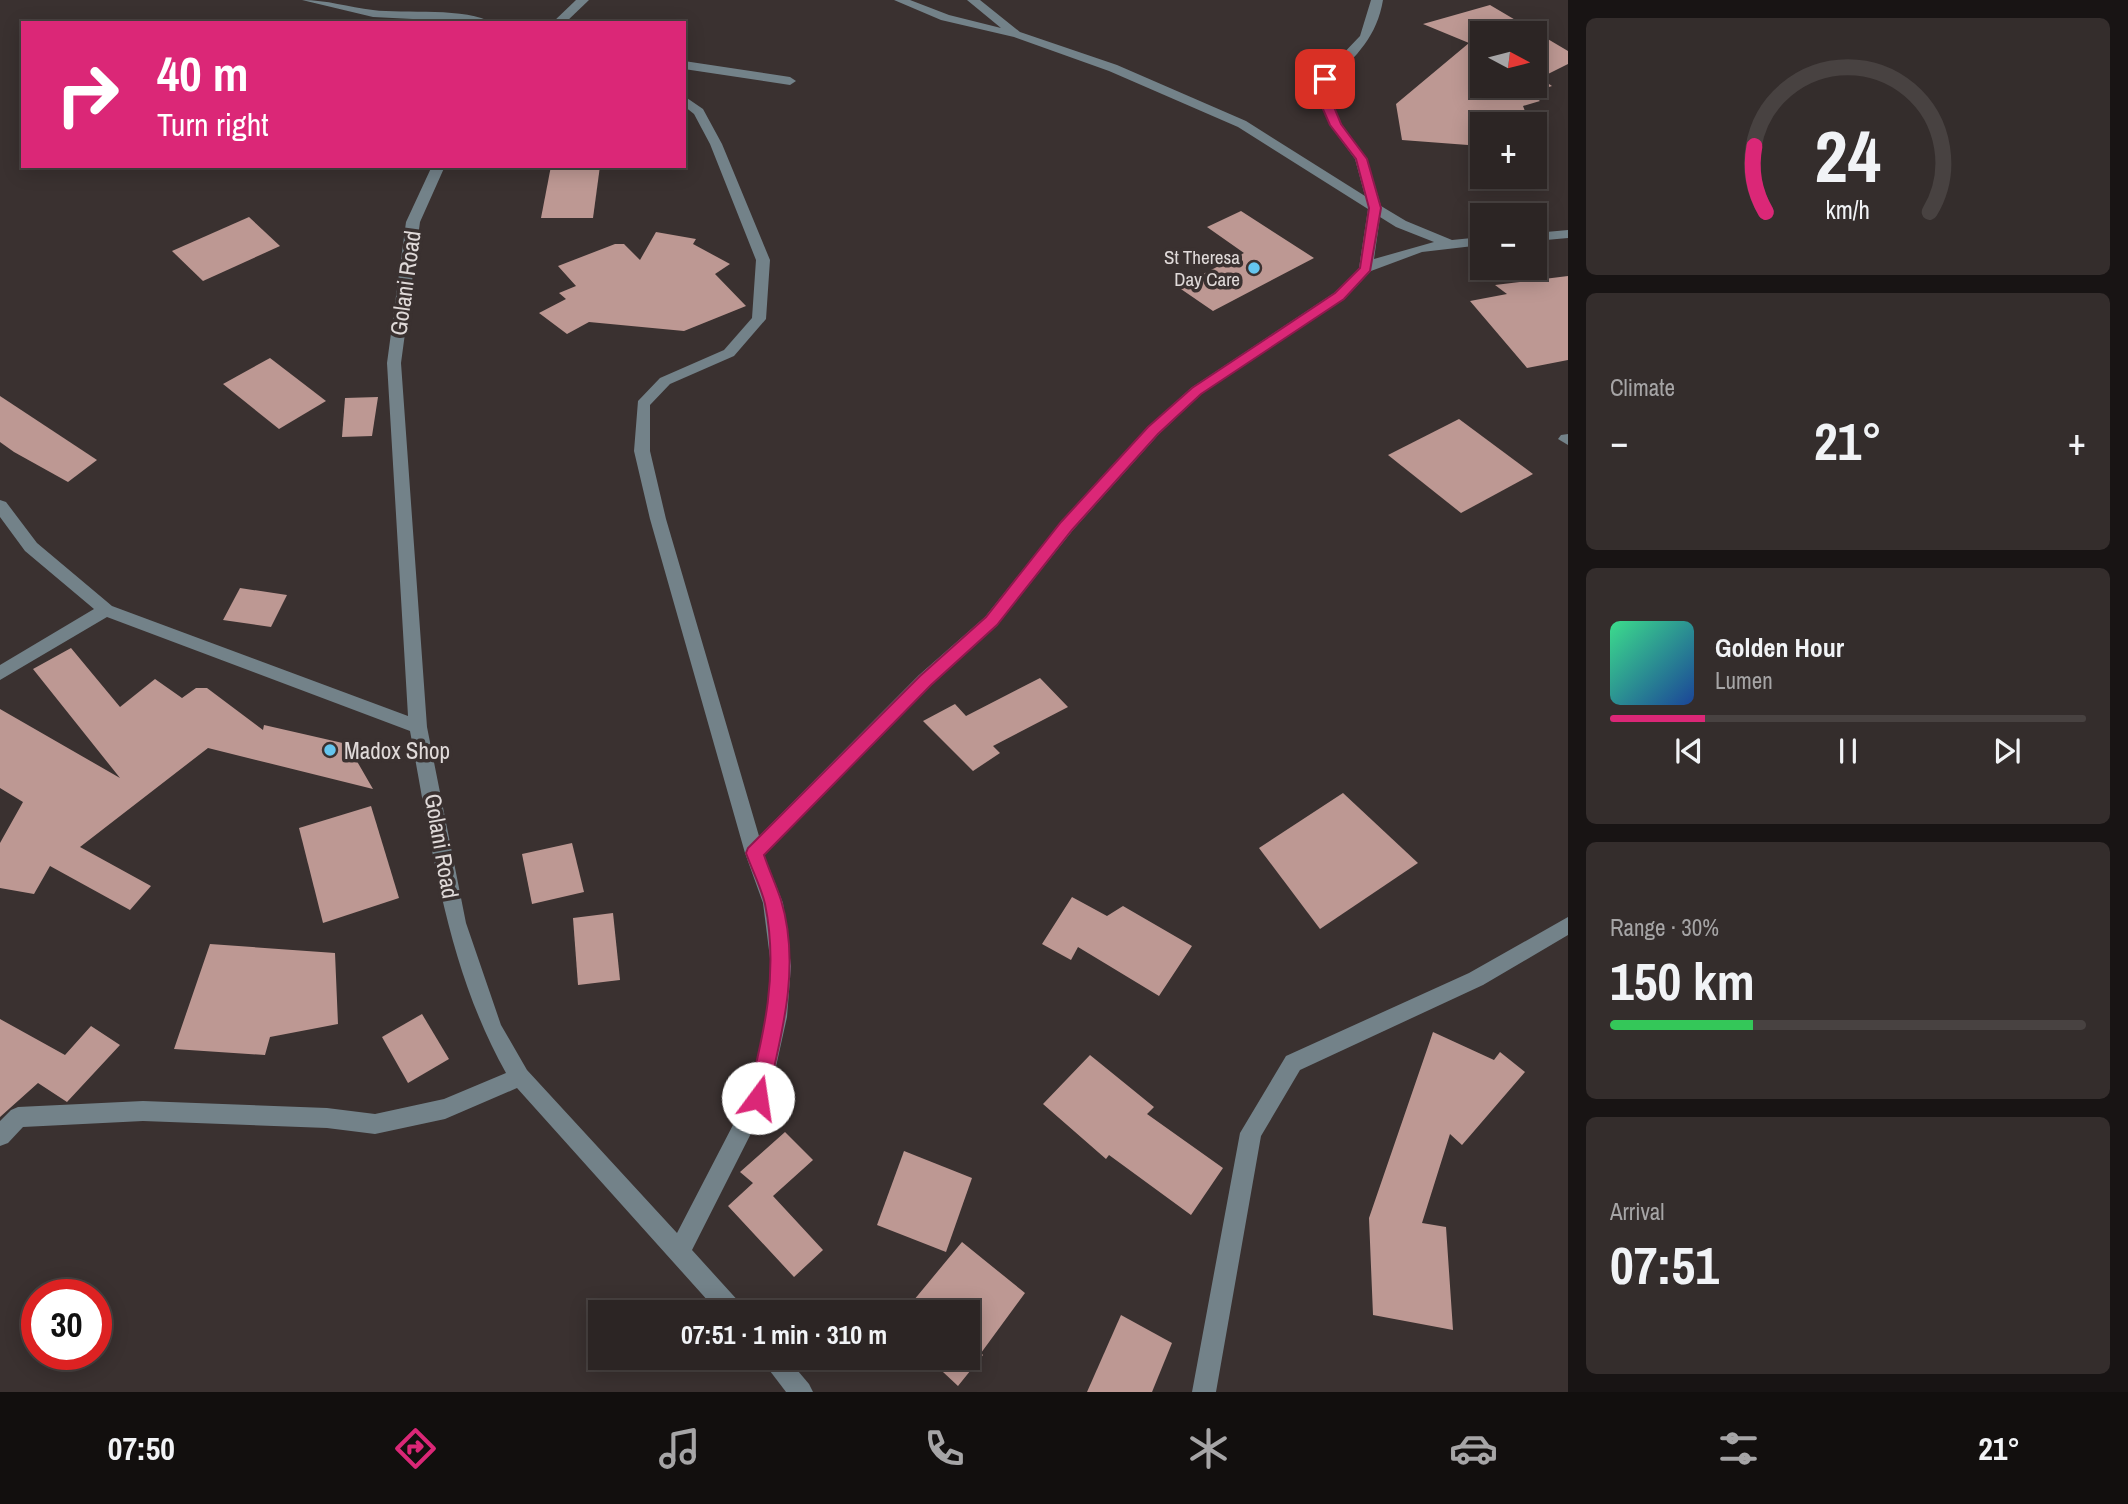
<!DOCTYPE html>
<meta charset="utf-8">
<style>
:root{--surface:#2c2524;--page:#342d2c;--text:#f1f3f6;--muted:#a6a5a6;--line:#484241;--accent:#db2777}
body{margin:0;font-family:"Archivo Narrow",sans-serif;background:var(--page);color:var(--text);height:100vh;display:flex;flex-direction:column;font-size:26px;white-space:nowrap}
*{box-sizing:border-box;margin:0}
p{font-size:23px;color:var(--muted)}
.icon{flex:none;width:38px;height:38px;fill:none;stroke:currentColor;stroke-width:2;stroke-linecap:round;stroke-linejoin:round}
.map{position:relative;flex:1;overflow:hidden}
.details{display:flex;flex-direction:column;gap:18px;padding:18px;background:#181414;width:560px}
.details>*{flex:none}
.top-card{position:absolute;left:21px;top:21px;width:665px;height:147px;border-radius:0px;box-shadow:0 4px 18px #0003,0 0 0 2px var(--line);background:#db2777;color:#fff;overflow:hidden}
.needle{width:46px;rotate:97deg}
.controls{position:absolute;left:1470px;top:21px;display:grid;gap:14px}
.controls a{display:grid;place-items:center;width:77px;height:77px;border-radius:0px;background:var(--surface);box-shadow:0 4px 18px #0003,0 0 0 2px var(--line);font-size:35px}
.speed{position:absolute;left:21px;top:1279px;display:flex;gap:14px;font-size:35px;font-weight:700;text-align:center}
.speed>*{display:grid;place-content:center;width:91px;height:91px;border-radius:50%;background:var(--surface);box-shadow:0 4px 18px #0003,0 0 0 2px var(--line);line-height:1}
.speed .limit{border:10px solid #d22;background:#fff;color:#111}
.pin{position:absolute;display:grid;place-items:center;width:60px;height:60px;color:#fff;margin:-30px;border-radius:14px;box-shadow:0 4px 10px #0006}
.me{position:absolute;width:77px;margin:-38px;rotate:14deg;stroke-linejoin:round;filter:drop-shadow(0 0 5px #0008)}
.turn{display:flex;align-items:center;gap:24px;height:147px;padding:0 21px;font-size:32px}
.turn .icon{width:91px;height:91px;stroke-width:2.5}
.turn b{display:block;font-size:49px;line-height:60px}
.big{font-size:52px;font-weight:800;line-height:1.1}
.details .widget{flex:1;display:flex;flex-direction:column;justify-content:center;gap:10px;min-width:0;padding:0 24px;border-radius:10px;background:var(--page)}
.details .dial{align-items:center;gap:0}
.dial svg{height:182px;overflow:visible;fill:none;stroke:var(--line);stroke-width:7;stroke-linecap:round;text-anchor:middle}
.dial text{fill:var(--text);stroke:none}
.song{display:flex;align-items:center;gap:21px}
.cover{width:84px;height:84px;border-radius:10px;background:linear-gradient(135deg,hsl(150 70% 55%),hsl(220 70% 35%))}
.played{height:7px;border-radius:4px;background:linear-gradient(90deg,var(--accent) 20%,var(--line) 20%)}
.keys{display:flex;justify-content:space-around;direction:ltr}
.heat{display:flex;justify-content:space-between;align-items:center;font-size:38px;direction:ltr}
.charge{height:10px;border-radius:5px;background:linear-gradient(90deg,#34c759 30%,var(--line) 0)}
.trip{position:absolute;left:588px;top:1300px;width:392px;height:70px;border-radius:0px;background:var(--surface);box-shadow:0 4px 18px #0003,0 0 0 2px var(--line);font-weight:800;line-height:70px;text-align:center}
.tabs{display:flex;height:112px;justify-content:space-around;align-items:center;background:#120f0e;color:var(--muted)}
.tabs .icon{width:49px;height:49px}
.tabs .on{color:var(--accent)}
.tabs b{font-size:32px;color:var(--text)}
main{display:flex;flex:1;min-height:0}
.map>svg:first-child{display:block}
.building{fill:#bd9893;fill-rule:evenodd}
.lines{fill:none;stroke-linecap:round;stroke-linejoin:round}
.minor{fill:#738289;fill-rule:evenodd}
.route{fill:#db2777;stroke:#8e194d;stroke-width:2}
.poi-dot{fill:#65c5ee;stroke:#3a3130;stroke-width:2.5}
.labels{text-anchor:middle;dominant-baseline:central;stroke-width:7;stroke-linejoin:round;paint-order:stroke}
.far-poi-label{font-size:19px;fill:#e0dad9;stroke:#3a3130;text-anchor:end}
.street-label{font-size:23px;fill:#e0dad9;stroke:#3a3130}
.poi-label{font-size:23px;fill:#e0dad9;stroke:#3a3130;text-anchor:start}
</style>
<main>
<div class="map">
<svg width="1568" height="1392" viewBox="0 0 1568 1392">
<rect width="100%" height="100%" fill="#3a3130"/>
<g class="building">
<path d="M1490 5 1568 51V64L1540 78 1552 86 1530 93 1540 101 1523 106 1530 124H1482V162L1473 161 1468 145 1402 140 1396 104 1469 43 1423 24ZM1482 33H1535V86H1482Z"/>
<polygon points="551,166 600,166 593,218 541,218"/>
<polygon points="1241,211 1314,258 1213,311 1178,287 1244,253 1207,227"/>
<polygon points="249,217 280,246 203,281 172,251"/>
<polygon points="656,232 696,239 693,244 730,264 715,274 746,306 684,331 589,322 567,334 539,313 566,299 559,293 576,286 558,266 615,244 624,244 640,260"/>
<polygon points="1568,276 1568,360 1527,368 1470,301 1507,294 1495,285"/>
<polygon points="270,358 326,401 279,429 223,384"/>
<polygon points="0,396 97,460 68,482 14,452 0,442"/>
<polygon points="378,397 372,436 342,437 345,398"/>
<polygon points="1459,419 1533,474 1461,513 1388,455"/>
<polygon points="240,588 287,595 271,627 223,620"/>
<polygon points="71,648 120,707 155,679 182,698 196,688 207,688 263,730 264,725 347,744 373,789 208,748 80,847 151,886 130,910 50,866 34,894 0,888 0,843 23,802 0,788 0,709 120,778 33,669"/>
<polygon points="1040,678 1068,707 993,746 1000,753 973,771 923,721 955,704 966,716"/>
<polygon points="1343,793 1418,863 1320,929 1259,848"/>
<polygon points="371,806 399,898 323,923 299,828"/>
<polygon points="572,843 584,892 532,904 522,854"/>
<polygon points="1072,897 1107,916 1123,906 1192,946 1159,996 1078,947 1071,960 1042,944"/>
<polygon points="613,913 620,980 578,985 573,918"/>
<polygon points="210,944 335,953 338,1024 270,1037 265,1055 174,1049"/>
<polygon points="422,1014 449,1059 408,1083 382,1037"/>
<polygon points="0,1019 65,1055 91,1026 120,1045 67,1102 38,1083 0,1117"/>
<polygon points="1433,1032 1494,1060 1500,1052 1525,1072 1462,1145 1450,1134 1422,1223 1446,1227 1453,1330 1373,1315 1369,1218"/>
<polygon points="1090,1055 1154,1107 1147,1114 1223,1168 1191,1215 1109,1155 1106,1159 1043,1104"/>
<polygon points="785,1132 813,1160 773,1196 823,1250 794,1277 728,1206 753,1183 740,1172"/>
<polygon points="904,1151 972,1178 946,1252 877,1225"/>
<polygon points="962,1242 1025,1293 981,1353 983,1355 958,1386 928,1358 968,1358 968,1312 904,1312"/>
<polygon points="1121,1315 1172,1343 1152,1392 1087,1392"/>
</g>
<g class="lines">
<g class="minor">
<path d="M302 0C327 0 348 7 373 10 403 14 468 7 492 23L373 17Z"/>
<polygon points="576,0 589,0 565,23 552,23"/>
<path d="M894 0H910L949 15 1001 28 967 0H980L1020 32 1117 65 1246 121 1365 196 1355 159 1330 125 1322 107 1319 79 1360 36 1371 0H1383C1377 36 1357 56 1331 80L1334 107 1342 125 1367 159 1381 206 1406 221 1452 240 1482 237V245L1422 252 1371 271 1344 299 1201 394 1158 435 1073 530 997 625 931 685 764 855 783 903 791 966 787 1017 769 1098 692 1250 741 1304 744 1312H718L517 1088 445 1119 375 1134 327 1128 143 1121 23 1127 8 1143 0 1146V1121L11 1110 18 1107 143 1101 327 1108 375 1114 444 1099 506 1073C447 968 432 848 410 731L107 617 0 680V665L94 609 25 551 0 517V500L6 502 37 543 112 606 408 716 387 363 406 222 432 166H445L420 222 401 363 427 727 466 923 501 1025 527 1070 677 1233 748 1096 767 1017 771 966 763 903 745 853 650 519 634 451 638 401 660 378 724 350 752 318 756 260 710 144 694 114 684 106V96L703 109 722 144 770 260 766 319 734 356 670 384 650 405V451L666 519 759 836 919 675 985 617 1061 522 1148 427 1191 388 1334 293 1351 278 1359 268 1368 209 1238 127 1109 71 1014 37 941 20ZM1380 217 1396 227 1434 242 1374 259Z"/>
<polygon points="684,61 790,77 796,81 790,85 684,69"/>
<polygon points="1568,230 1568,238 1535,241 1535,233"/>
<polygon points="1568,434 1568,445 1558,439 1561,435"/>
<polygon points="1568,917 1568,935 1483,985 1300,1070 1261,1136 1216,1392 1192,1392 1240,1133 1286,1056 1469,973"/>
<polygon points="760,1358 787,1358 809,1384 813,1392 786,1392"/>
</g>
</g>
<path class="route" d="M1321 77 1331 79 1334 107 1341 124 1367 159 1381 208 1370 271 1344 299 1201 394 1158 434 1072 530 997 625 931 685 764 855C769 870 776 885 781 900 801 965 782 1034 767 1098L764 1104 758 1107 751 1104 748 1098C764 1033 779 972 765 904 761 887 752 870 746 853L748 848 920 676 986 617 1061 522 1148 427 1192 388 1335 293 1360 268 1369 208 1356 159 1330 125 1322 107Z"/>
<g class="poi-dot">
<circle cx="1254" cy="268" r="7"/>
<circle cx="330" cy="750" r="7"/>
</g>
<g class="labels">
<g class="far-poi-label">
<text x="1240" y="257">St Theresa<tspan x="1240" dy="22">Day Care</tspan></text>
</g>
<g class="street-label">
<text transform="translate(405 283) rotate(-82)">Golani Road</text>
<text transform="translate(442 846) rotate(80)">Golani Road</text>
</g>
<g class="poi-label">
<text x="344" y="750">Madox Shop</text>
</g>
</g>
</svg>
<div class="controls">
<a><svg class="needle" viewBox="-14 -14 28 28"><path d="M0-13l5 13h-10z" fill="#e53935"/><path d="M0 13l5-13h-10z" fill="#a6a5a6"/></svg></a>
<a>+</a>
<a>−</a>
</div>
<div class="speed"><div class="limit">30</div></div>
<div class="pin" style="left:1325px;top:79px;background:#d93025"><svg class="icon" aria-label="arrive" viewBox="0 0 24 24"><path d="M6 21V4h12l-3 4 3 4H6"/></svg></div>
<svg class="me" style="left:758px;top:1098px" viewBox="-20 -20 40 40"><circle r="19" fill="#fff"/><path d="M0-13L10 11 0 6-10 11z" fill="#db2777"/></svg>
<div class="trip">07:51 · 1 min · 310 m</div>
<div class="top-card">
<div class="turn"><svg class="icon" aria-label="right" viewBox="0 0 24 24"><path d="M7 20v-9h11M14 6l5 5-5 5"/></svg><div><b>40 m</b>Turn right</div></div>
</div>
</div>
<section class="details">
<div class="widget dial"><svg viewBox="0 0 100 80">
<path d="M14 69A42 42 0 1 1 86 69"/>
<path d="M14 69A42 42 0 0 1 9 40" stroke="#db2777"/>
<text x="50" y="56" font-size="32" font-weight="700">24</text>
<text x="50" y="72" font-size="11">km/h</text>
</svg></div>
<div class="widget"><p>Climate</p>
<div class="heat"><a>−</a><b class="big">21°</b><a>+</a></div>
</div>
<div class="widget">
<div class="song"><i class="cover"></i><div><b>Golden Hour</b><p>Lumen</p></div></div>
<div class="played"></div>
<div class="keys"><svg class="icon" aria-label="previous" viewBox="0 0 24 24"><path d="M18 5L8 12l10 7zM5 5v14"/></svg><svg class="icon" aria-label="pause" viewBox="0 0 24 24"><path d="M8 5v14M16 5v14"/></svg><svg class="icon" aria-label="next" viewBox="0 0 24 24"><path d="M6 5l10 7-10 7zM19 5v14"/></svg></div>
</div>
<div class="widget"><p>Range · 30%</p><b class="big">150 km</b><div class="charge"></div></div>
<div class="widget"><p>Arrival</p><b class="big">07:51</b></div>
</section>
</main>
<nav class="tabs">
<b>07:50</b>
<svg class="icon on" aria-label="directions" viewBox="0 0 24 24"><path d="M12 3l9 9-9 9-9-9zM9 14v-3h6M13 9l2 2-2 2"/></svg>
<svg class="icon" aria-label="music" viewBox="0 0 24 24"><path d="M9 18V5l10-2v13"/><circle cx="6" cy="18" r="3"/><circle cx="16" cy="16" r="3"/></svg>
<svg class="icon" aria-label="phone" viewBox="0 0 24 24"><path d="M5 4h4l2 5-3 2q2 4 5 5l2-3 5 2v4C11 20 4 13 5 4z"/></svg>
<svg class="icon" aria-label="climate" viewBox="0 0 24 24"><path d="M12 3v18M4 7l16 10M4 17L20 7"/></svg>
<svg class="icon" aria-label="car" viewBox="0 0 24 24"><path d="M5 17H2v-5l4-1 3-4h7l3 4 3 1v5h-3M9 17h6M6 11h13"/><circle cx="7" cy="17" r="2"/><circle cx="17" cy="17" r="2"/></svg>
<svg class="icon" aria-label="filters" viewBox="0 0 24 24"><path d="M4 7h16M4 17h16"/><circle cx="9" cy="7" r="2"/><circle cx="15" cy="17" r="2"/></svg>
<b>21°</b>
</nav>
